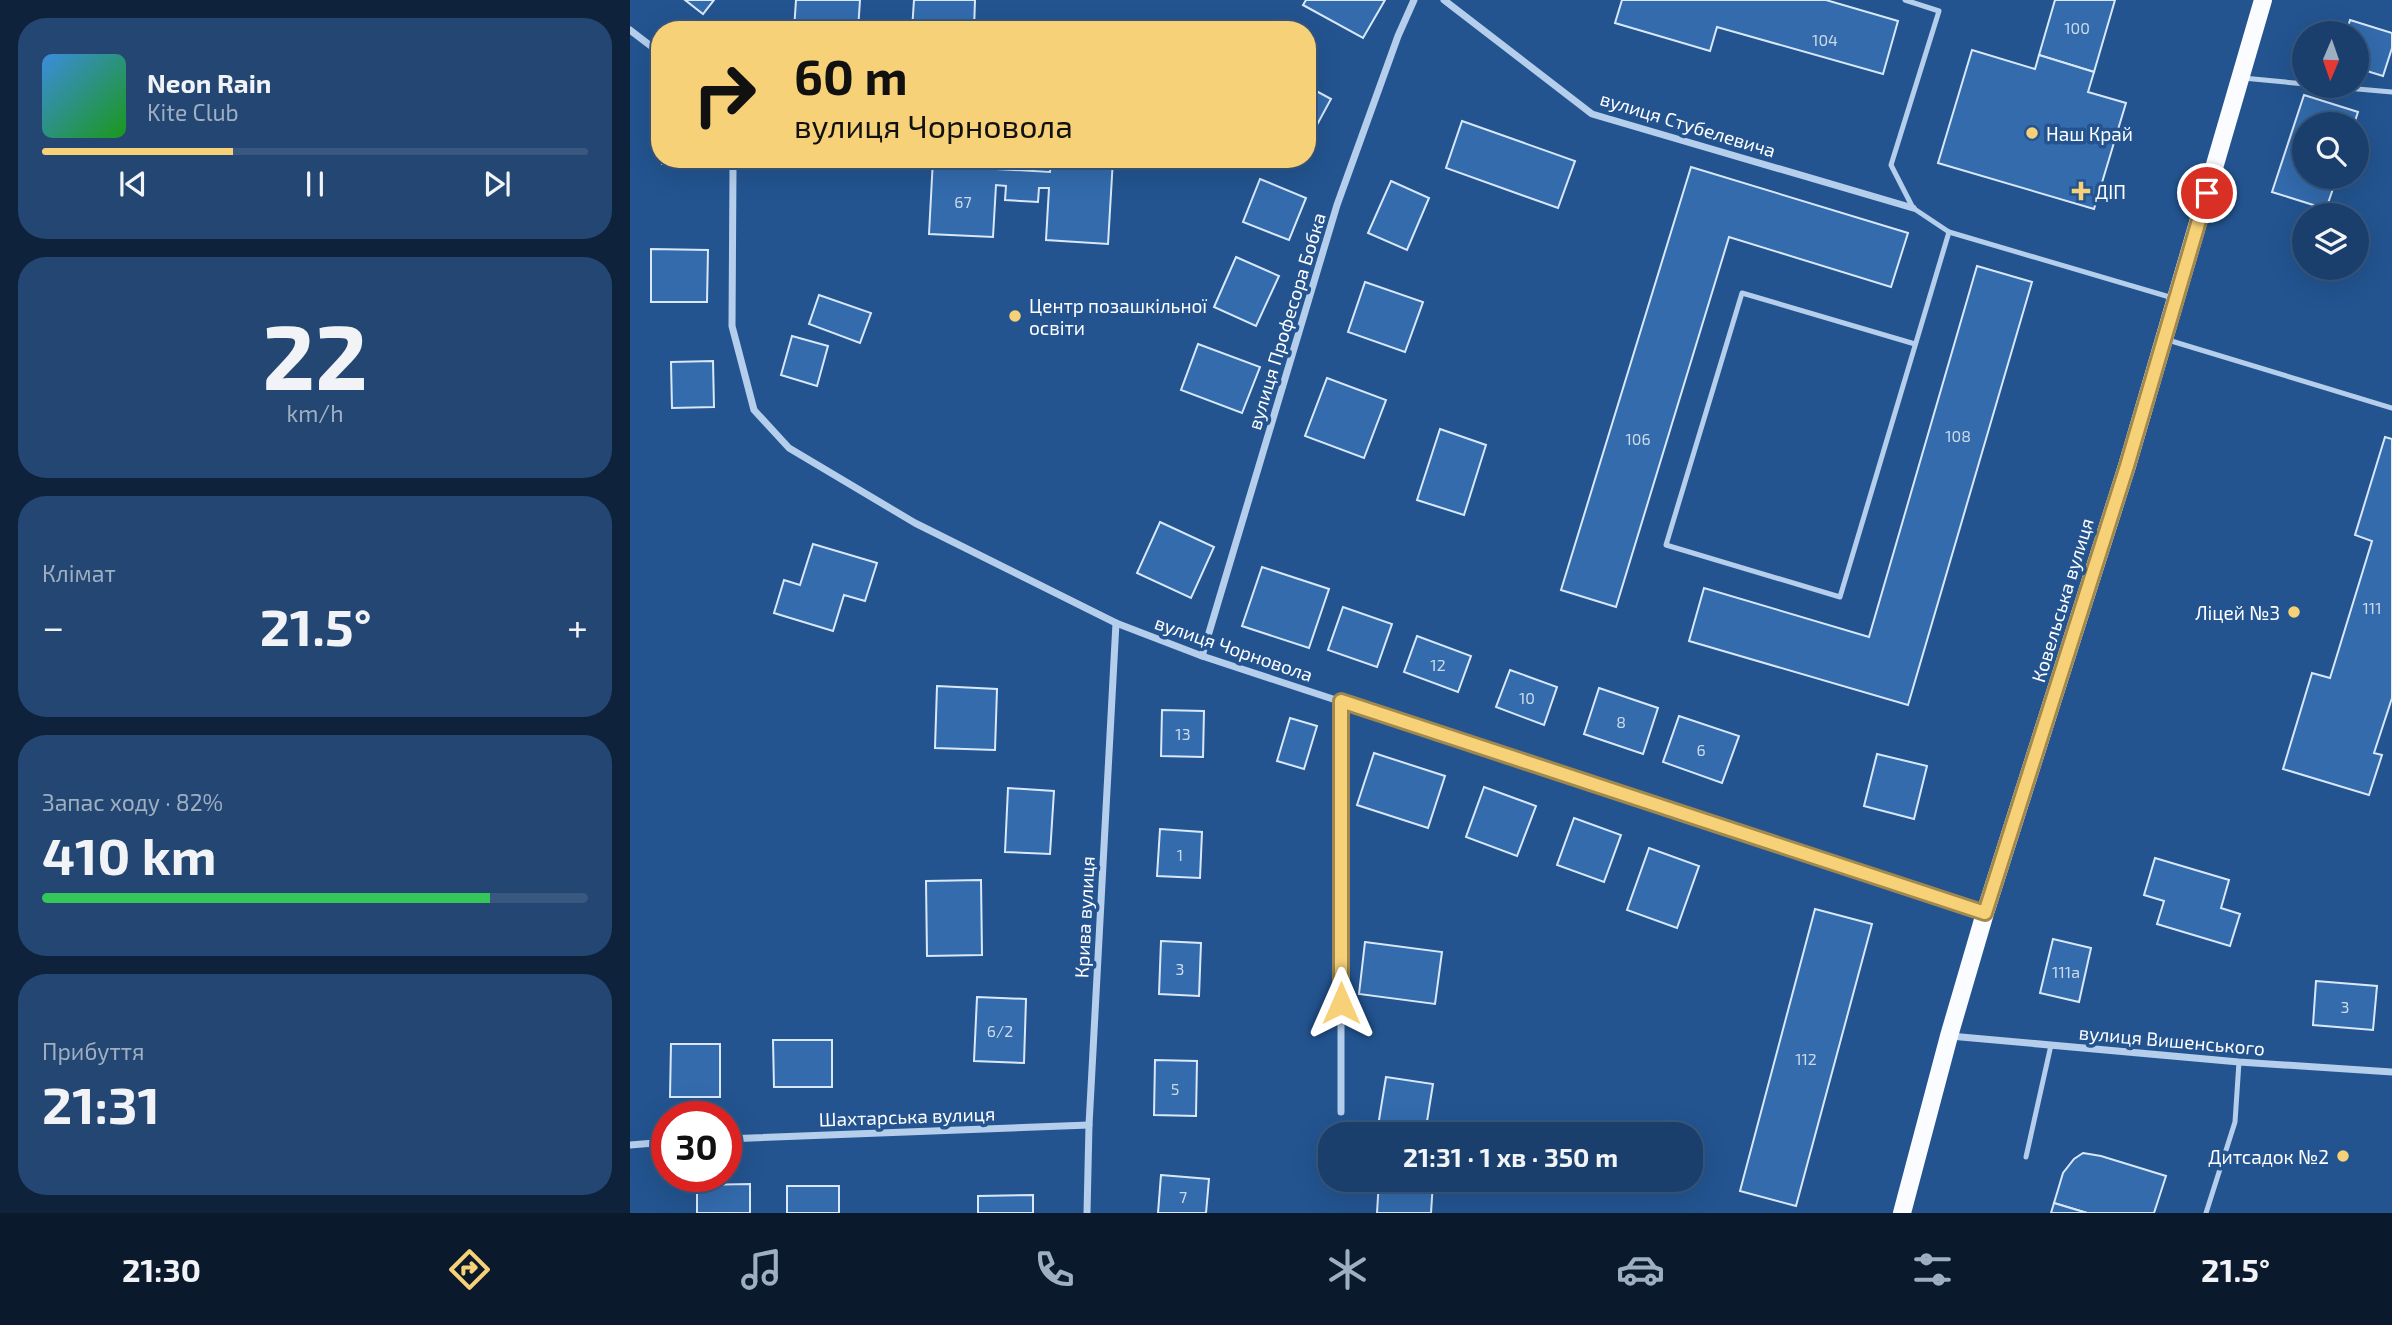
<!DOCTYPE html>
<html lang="uk">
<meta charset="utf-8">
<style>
:root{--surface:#1a3f6c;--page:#234672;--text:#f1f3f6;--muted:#9fafc2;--line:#38587f;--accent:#f7d177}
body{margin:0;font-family:"Exo 2",sans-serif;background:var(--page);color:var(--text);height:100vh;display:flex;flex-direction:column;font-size:26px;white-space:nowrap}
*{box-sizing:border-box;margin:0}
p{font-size:23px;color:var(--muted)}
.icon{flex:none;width:38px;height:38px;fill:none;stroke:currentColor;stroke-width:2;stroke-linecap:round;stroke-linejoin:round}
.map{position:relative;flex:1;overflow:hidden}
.details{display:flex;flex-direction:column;gap:18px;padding:18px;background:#0e233b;width:630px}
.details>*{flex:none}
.guide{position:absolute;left:21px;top:21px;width:665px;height:147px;border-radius:28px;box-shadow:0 7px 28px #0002,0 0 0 2px var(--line);background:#f7d177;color:#111;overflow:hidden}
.needle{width:46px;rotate:182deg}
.buttons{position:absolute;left:1662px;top:21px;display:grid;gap:14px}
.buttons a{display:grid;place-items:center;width:77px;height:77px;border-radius:50%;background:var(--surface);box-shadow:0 7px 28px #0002,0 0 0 2px var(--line);font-size:35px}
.speed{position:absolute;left:21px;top:1101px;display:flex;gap:14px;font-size:35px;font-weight:700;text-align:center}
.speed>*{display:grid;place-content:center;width:91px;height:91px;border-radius:50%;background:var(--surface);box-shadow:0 7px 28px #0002,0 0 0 2px var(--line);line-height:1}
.speed .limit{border:10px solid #d22;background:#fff;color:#111}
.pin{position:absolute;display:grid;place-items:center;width:60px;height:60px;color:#fff;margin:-30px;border:4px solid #fff;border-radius:50%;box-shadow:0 2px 7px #0007}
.me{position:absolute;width:77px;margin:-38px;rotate:0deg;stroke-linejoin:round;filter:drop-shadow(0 0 5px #0008)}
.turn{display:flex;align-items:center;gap:24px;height:147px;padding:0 28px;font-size:32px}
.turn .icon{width:91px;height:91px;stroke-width:2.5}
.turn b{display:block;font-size:49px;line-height:60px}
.big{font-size:52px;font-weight:700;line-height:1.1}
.details .widget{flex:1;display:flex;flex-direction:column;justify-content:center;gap:10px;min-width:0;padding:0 24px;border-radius:28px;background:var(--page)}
.details .dial{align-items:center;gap:0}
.dial b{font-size:91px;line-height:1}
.song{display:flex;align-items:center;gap:21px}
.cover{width:84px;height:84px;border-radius:10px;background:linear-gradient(135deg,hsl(210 70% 55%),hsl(120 70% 35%))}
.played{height:7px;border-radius:4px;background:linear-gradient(90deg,var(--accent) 35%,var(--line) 35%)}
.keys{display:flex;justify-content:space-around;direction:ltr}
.heat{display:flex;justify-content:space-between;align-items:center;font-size:38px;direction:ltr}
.charge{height:10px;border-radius:5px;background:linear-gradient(90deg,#34c759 82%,var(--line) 0)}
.trip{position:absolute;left:688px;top:1122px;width:385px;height:70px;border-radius:28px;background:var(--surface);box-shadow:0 7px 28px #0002,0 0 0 2px var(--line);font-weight:700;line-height:70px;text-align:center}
.dock{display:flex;height:112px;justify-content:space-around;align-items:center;background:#0a192b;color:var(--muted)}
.dock .icon{width:49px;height:49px}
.dock .current{color:var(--accent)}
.dock b{font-size:32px;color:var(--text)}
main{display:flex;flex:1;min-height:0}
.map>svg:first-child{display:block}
.building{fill:#336bad;stroke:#d9e8f9;stroke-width:2}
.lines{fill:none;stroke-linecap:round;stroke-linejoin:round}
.service{stroke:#b4ceec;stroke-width:5}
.minor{stroke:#b4ceec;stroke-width:7}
.primary{stroke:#fafcff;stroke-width:18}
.route-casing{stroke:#a1884d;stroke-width:18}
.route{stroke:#f7d177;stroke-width:12}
.poi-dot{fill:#f7d177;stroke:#235490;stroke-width:2.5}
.labels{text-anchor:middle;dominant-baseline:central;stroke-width:7;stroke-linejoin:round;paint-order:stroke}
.number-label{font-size:16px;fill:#ccdaea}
.street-label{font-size:19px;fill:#fff;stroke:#235490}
.poi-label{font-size:19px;fill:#fff;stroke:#235490;text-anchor:start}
</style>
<main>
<section class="details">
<div class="widget">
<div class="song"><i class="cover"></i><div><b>Neon Rain</b><p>Kite Club</p></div></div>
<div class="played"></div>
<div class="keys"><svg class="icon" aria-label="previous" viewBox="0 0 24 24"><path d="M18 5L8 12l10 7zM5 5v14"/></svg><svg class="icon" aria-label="pause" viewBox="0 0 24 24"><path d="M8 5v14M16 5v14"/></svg><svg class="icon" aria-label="next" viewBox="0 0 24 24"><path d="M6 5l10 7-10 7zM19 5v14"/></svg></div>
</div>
<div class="widget dial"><b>22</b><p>km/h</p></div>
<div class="widget"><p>Клімат</p>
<div class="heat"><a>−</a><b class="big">21.5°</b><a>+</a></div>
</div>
<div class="widget"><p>Запас ходу · 82%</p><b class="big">410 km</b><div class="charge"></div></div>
<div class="widget"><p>Прибуття</p><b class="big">21:31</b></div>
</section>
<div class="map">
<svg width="1762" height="1213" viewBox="0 0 1762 1213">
<rect width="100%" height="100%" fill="#235490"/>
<g class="building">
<polygon points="55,0 84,0 73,14"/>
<polygon points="166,0 230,0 228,30 164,30"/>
<polygon points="284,0 345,0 344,30 282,30"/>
<polygon points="676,0 755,0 733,38 673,5"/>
<polygon points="992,0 1196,0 1268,21 1253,74 1087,27 1080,51 985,23"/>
<polygon points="1425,0 1485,0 1464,72 1409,55"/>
<polygon points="1720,20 1762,33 1762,48 1753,76 1727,68 1727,33 1716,33"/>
<polygon points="1342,50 1405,69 1409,55 1464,72 1458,92 1496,103 1464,209 1308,163"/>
<polygon points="677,86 701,99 682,134 677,132"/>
<polygon points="1674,95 1728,112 1724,124 1675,124 1675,177 1707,177 1696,209 1642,192"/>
<polygon points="832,121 945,161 928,208 816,168"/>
<polygon points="32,159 68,159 68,160 32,164"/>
<polygon points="303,159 367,159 367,169 420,172 421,159 483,159 478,244 416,240 419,188 409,188 408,202 375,200 376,186 366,185 363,237 299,234"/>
<polygon points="1061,167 1278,233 1261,287 1099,237 986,607 931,590"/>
<polygon points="630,179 676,198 659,240 613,222"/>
<polygon points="761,181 799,198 777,250 738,233"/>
<polygon points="21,249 78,250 77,302 21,302"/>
<polygon points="606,257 649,276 626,326 584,307"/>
<polygon points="1347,266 1402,282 1278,705 1059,641 1074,588 1239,637"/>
<polygon points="735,282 793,302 775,352 718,332"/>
<polygon points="189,295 241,313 230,343 179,324"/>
<polygon points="162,336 198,346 187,386 151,375"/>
<polygon points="568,344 630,367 612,413 551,390"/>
<polygon points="83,361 84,407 42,408 41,362"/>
<polygon points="697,378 756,400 734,458 675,436"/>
<polygon points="810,429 856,445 834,515 787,500"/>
<polygon points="1755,437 1762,439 1762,698 1744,753 1752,755 1739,795 1653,769 1682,673 1700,678 1742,541 1725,535"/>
<polygon points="530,522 584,547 561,598 507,573"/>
<polygon points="183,544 247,563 235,601 214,595 203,631 144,613 154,580 170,585"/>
<polygon points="632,567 699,589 679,648 612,626"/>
<polygon points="713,607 762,624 747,667 698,650"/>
<polygon points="787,636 841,656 828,692 774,672"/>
<polygon points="880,670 927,687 914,725 866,707"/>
<polygon points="307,686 367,689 365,750 305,748"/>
<polygon points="969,688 1028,708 1013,754 954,734"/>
<polygon points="532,710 574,711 573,757 531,756"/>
<polygon points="1049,716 1109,736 1092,783 1033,762"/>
<polygon points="660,718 687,726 674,769 647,761"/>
<polygon points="744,753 815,776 798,828 727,805"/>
<polygon points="1247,754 1297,766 1284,819 1234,806"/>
<polygon points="854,787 906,806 887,856 836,837"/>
<polygon points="378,788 424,791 420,854 375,852"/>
<polygon points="944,818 991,835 974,882 927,865"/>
<polygon points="530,829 572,832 570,878 527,876"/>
<polygon points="1019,848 1069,866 1047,928 997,910"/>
<polygon points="1525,858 1599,880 1591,908 1610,914 1600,946 1527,924 1534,901 1514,895"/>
<polygon points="351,880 352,955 297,956 296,881"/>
<polygon points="1185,909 1242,924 1166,1206 1110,1191"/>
<polygon points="1423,939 1461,948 1449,1002 1410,993"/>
<polygon points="531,941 571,943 569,996 529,994"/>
<polygon points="735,942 812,952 805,1004 729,994"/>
<polygon points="1686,981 1747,986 1743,1030 1683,1025"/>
<polygon points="347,997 396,999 394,1063 344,1061"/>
<polygon points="143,1040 202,1040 202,1087 144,1087"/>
<polygon points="41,1044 90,1044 90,1097 40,1097"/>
<polygon points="525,1060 567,1061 566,1116 524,1115"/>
<polygon points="756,1077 803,1084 795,1134 747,1132"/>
<polygon points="1453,1153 1471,1156 1536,1176 1524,1213 1457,1213 1424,1203 1433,1173 1444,1159"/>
<polygon points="531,1175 579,1179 576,1213 528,1213"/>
<polygon points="749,1180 803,1182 801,1213 747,1213"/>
<polygon points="120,1184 120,1213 67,1213 67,1185"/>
<rect x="157" y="1186" width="52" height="27"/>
<polygon points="403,1195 403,1213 348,1213 348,1196"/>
<polygon points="1424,1203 1457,1213 1421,1213"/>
</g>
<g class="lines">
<g class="service">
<polyline points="1275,0 1309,11 1261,165 1283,208 1319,232 1543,298"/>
<polyline points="1613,78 1675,84"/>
<polyline points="1693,86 1762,92"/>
<polyline points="1538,340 1762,408"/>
<polyline points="1285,344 1112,293 1036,545 1210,597 1319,232"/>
<polyline points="1396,1157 1421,1045"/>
<polyline points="1576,1213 1605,1122 1609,1062"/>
</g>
<g class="minor">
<polyline points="814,0 962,114 1283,208"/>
<polyline points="0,30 30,53"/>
<polyline points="100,159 103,170 102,326 124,410 159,448 285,523 486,623 572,656 1354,913"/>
<polyline points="572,656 707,205 768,36 784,0"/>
<polyline points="1320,1036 1609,1062 1762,1072"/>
<polyline points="711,1112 711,701"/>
<polyline points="96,1139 459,1125"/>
<polyline points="0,1145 37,1142"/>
<polyline points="457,1213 459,1125 486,623"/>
</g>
<polyline class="primary" points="1272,1213 1319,1036 1355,913 1497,466 1633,0"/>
</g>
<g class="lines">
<g class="route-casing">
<polyline id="route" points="711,1003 711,701 1355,913 1497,466 1577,193"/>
</g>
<use href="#route" class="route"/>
</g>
<g class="poi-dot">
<circle cx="1402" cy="133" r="7"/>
<path d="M1447.5 180.5h7v7h7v7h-7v7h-7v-7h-7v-7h7z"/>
<circle cx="385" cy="316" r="7"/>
<circle cx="1664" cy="612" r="7"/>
<circle cx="1713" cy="1156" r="7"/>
</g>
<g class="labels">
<g class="number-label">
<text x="1447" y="27">100</text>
<text x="1195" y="39">104</text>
<text x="333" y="201">67</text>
<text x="1328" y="435">108</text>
<text x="1008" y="438">106</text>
<text x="1742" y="607">111</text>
<text x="808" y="664">12</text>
<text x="897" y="697">10</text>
<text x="991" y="721">8</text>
<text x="553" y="733">13</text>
<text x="1071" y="749">6</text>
<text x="550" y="854">1</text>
<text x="550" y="968">3</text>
<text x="1436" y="971">111а</text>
<text x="1715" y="1006">3</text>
<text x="370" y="1030">6/2</text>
<text x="1176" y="1058">112</text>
<text x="545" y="1088">5</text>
<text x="553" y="1196">7</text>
</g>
<g class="street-label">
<text transform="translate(1058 124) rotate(17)">вулиця Стубелевича</text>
<text transform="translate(656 321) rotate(-73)">вулиця Професора Бобка</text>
<text transform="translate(1432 600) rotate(-73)">Ковельська вулиця</text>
<text transform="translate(604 648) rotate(19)">вулиця Чорновола</text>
<text transform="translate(454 917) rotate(-87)">Крива вулиця</text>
<text transform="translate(1542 1040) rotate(5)">вулиця Вишенського</text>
<text transform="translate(277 1116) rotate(-2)">Шахтарська вулиця</text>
</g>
<g class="poi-label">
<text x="1416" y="133">Наш Край</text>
<text x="1465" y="191">ДІП</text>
<text x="399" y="305">Центр позашкільної<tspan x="399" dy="22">освіти</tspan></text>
<text x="1650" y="612" text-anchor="end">Ліцей №3</text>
<text x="1699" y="1156" text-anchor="end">Дитсадок №2</text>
</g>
</g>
</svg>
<div class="buttons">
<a><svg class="needle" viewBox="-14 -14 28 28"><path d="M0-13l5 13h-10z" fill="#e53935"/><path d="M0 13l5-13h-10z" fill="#9fafc2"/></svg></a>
<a><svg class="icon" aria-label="search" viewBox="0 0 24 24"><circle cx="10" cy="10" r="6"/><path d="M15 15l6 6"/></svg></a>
<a><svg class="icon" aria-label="layers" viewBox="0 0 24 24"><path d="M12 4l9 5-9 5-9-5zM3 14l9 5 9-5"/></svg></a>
</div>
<div class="speed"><div class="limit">30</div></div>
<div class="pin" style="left:1577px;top:193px;background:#d93025"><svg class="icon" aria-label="arrive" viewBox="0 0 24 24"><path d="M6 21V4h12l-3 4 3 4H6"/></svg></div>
<svg class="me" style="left:711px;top:1003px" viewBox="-20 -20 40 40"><path d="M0-17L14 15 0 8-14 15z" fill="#f7d177" stroke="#fff" stroke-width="4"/></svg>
<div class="trip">21:31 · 1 хв · 350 m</div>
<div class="guide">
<div class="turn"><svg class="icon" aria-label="right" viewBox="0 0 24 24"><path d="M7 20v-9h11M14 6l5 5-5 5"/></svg><div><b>60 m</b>вулиця Чорновола</div></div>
</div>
</div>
</main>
<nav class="dock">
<b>21:30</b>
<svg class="icon current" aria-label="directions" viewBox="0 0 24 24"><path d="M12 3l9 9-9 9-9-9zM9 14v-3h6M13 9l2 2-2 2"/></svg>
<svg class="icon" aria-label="music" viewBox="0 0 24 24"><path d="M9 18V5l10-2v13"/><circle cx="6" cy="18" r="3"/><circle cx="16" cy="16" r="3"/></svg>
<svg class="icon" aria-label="phone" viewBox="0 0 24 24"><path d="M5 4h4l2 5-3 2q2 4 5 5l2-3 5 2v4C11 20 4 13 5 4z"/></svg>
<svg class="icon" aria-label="climate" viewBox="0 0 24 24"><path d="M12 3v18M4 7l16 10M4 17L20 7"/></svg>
<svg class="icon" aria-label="car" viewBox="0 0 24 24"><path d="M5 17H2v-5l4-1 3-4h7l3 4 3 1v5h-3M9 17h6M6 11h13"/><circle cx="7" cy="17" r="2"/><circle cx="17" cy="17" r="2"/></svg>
<svg class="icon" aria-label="filters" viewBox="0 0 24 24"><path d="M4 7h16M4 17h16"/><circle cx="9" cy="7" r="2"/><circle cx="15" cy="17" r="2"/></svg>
<b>21.5°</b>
</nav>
